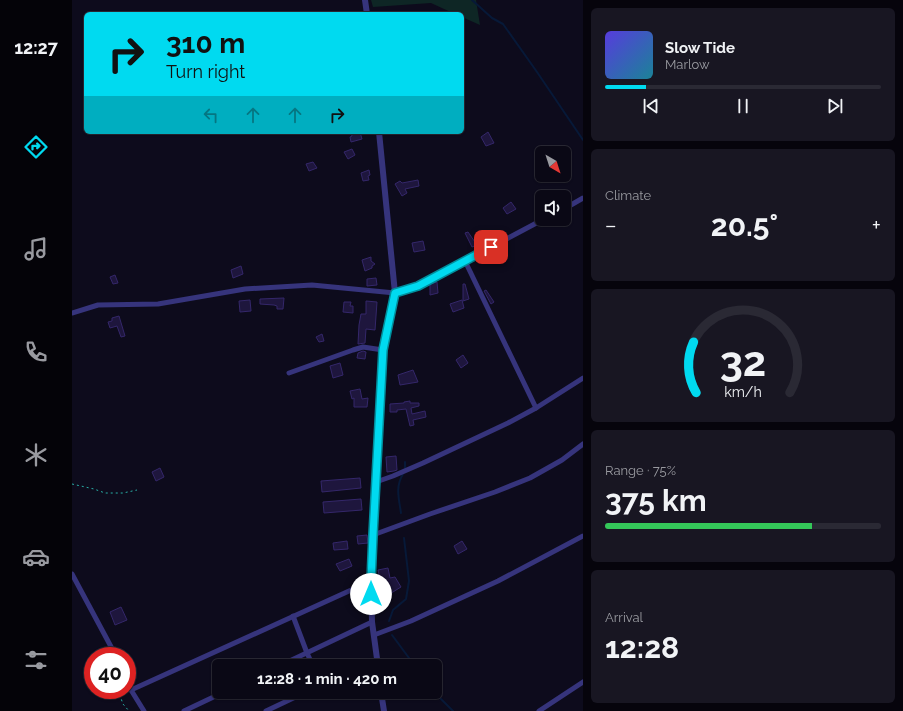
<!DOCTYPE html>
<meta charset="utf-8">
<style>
:root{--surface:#0a0815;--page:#181622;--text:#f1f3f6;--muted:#999aa0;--line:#2a2934;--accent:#00daf0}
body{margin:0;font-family:Raleway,sans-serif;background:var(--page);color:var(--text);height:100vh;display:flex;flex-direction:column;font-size:15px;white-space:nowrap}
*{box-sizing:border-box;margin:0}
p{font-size:13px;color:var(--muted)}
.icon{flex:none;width:22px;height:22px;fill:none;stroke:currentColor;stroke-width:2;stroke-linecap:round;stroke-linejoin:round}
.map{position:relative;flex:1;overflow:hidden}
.drawer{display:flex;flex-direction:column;gap:8px;padding:8px;background:#06040c;width:320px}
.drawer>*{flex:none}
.banner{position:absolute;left:12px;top:12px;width:380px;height:122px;border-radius:6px;box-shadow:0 1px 3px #0004,0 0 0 1px var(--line);background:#00daf0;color:#111;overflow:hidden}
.needle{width:26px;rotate:141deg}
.controls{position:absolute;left:463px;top:146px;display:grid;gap:8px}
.controls a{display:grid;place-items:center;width:36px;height:36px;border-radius:6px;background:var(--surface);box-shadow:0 1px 3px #0004,0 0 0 1px var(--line);font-size:20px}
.speed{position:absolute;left:12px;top:647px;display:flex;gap:8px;font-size:20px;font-weight:700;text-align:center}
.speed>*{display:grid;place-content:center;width:52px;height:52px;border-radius:50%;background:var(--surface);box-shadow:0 1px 3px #0004,0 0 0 1px var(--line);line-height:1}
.speed .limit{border:6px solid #d22;background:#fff;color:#111}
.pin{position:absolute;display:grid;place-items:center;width:34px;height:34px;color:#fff;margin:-17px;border-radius:8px;box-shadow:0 2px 6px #0006}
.me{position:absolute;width:44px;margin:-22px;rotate:0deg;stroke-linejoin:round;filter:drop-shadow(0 0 3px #0008)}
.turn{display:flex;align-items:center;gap:14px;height:84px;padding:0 16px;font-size:18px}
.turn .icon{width:52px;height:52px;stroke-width:2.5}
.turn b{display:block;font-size:28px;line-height:34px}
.lanes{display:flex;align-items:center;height:38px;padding:0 16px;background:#0003;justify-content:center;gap:20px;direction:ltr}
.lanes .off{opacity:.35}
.big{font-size:30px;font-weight:700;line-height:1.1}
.drawer .tile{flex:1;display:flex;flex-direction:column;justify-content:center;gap:6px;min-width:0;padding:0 14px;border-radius:6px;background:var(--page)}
.drawer .dial{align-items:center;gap:0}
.dial svg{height:104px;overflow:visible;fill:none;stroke:var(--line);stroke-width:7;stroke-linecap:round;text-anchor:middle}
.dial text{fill:var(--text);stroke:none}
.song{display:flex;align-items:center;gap:12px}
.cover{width:48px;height:48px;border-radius:6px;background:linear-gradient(135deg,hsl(250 70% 55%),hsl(190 70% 35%))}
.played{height:4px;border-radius:2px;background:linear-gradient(90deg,var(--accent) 15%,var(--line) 15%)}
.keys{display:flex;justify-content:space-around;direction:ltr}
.heat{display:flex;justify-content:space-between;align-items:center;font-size:22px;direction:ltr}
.charge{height:6px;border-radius:3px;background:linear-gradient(90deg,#34c759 75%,var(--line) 0)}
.trip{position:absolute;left:140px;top:659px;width:230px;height:40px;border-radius:6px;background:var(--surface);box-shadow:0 1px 3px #0004,0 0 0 1px var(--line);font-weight:700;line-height:40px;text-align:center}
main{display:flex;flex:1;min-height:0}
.dock{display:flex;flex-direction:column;width:72px;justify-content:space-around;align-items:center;background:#040308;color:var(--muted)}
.dock .icon{width:28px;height:28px}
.dock .active{color:var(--accent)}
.dock b{font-size:18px;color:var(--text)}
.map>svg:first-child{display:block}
.green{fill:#0e2625}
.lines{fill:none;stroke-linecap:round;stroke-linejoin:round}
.stream{stroke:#071938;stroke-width:2}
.building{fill:#1e163d;stroke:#34276a}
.path{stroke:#29afa6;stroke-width:1;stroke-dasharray:2 3;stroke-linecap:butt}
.minor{stroke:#36347c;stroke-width:5}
.tertiary{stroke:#36347c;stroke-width:6}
.route-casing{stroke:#008e9c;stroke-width:10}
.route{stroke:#00daf0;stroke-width:7}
</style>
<main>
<nav class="dock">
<b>12:27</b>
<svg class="icon active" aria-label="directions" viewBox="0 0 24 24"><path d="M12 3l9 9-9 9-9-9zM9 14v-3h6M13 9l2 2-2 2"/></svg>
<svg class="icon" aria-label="music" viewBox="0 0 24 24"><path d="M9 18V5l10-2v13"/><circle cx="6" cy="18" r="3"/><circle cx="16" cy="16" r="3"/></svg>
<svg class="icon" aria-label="phone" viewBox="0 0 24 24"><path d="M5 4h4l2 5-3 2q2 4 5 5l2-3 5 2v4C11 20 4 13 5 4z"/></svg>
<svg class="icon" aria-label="climate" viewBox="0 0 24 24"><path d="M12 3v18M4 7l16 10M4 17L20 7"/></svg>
<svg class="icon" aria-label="car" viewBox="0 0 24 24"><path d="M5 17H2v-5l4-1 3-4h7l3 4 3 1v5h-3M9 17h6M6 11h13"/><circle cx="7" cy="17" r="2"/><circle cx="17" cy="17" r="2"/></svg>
<svg class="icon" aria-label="filters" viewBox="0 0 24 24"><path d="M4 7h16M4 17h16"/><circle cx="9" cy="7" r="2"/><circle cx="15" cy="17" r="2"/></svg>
</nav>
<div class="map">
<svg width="511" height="711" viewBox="0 0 511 711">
<rect width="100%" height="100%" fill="#0d0b1c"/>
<polygon class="green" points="299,0 404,0 408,25 390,17 390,14 383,14 359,3 301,7"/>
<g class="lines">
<g class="stream">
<polyline points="400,0 420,18 431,24 465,72 511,140"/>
<polyline points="333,462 333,468"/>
<path d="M329 513C327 499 323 487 331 474"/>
<polyline points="317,621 321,610 334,599 337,581 332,538"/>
<polyline points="320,635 337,658 345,666"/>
<polyline points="362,692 381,711"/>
</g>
</g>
<g class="building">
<polygon points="279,132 288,132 290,139 279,142 278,137 280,136"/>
<polygon points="416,132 422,143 414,146 409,137"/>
<polygon points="280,149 283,155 276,159 272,152"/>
<polygon points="241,162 245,168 237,171 234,164"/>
<polygon points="297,170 298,175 296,176 297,180 291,181 289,173"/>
<polygon points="346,180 347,186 333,189 335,193 330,196 323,184 328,181 330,183"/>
<polygon points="439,202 444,209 435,214 431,208"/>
<polygon points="396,232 405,245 400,247 393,233"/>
<polygon points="351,241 353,250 342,252 340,243"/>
<polygon points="299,257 299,261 303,264 300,266 300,268 293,271 290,260"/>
<polygon points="169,266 171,274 161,278 159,270"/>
<polygon points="43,275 46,283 41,284 38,277"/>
<polygon points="304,278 305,285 295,286 295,279"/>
<polygon points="365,282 366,293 358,295 358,284"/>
<polygon points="391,284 393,284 397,299 391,301"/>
<polygon points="414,290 422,302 419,304 412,291"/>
<polygon points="212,298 211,309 205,309 205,306 202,305 188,304 188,299"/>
<polygon points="178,300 179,311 168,312 167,301"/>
<polygon points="390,300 392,308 381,312 378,304"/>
<polygon points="294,301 305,302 303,330 294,329 293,343 286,344 287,325 289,314 294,314"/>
<polygon points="272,302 279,302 278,306 281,306 281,313 271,312"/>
<polygon points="47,316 53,336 49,337 45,326 38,328 36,322 40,321 40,318"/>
<polygon points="250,334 252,341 247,342 244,337"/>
<polygon points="291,351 294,352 293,359 285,358 286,353"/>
<polygon points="391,355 396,363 389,368 384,360"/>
<polygon points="268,363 271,375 261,378 258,366"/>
<polygon points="341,370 346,382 328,385 326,375"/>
<polygon points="288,389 290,399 296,398 295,407 282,407 282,398 280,399 278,391"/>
<polygon points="338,401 338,403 347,403 347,406 339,408 340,414 353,411 354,417 341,420 342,425 338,426 334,409 325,410 325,412 318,412 318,404 332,403 332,402"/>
<polygon points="324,456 325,470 322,471 315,472 314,457"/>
<polygon points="88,468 92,477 84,481 80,472"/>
<polygon points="288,478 289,488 250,492 249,481"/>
<polygon points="289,499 290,510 252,513 251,502"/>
<polygon points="295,535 296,543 286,544 285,536"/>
<polygon points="275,541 276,549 262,550 261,543"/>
<polygon points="390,541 395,549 386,554 382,546"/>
<polygon points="277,559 280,566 268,571 264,564"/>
<polygon points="316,568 318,578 323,577 329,587 316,595 309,583 306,570"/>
<polygon points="49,607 55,620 43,625 38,612"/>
</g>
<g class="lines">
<g class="path">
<polyline points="0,484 22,489 33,493 51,493 65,490"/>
<polyline points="46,690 51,704 57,711"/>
</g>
<g class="minor">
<polyline points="492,209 511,198"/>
<polyline points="393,261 464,408"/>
<polyline points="0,313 26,305 86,304 173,289 240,285 323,293 346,286 472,219"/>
<polyline points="217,373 281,350 291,347 311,350"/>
<polyline points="304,482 321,476 351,463 436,423 464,408 511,378"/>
<polyline points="301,535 358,514 423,492 458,478 490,460 511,444"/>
<polyline points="0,574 44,656"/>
<polyline points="221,616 235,653 241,666"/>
<polyline points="302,635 339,621 426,581 511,536"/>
<polyline points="207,666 300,622"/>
<polyline points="55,680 59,690 72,711"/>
<polyline points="59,690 299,581"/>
<polyline points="112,711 152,692"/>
<polyline points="194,711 234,692"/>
<polyline points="467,711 511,682"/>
</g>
<g class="tertiary">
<polyline points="293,0 295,14"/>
<polyline points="306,666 300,622 299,581 311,350 323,293 307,132"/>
<polyline points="309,692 312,711"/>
</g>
</g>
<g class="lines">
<g class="route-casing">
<polyline id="route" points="299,594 299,581 301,535 311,350 323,293 346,286 419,247"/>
</g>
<use href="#route" class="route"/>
</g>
</svg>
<div class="controls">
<a><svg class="needle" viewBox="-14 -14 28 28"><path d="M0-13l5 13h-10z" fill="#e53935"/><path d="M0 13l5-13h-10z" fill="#999aa0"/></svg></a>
<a><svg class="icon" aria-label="sound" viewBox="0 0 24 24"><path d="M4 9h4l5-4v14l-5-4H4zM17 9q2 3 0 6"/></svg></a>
</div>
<div class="speed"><div class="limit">40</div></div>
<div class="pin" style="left:419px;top:247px;background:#d93025"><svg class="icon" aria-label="arrive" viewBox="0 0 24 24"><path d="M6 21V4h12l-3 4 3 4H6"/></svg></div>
<svg class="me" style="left:299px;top:594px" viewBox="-20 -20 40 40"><circle r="19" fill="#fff"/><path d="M0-13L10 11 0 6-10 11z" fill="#00daf0"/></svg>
<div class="trip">12:28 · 1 min · 420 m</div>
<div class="banner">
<div class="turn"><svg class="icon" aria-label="right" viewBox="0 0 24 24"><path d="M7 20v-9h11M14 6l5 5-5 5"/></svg><div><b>310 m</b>Turn right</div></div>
<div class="lanes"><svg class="icon off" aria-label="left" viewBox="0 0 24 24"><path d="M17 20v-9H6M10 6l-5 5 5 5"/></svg><svg class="icon off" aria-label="ahead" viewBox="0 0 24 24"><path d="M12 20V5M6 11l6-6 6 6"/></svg><svg class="icon off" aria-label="ahead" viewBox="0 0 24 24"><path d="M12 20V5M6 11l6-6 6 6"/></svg><svg class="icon" aria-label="right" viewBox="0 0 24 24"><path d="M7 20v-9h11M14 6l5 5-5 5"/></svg></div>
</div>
</div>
<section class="drawer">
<div class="tile">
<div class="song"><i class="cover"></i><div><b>Slow Tide</b><p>Marlow</p></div></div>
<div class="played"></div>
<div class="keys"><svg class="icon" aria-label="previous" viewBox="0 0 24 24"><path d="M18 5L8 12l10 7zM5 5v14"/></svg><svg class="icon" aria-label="pause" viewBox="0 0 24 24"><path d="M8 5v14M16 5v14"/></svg><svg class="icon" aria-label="next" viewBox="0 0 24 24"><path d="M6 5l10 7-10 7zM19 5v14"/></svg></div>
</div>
<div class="tile"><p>Climate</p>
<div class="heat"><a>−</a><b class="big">20.5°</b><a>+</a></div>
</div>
<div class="tile dial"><svg viewBox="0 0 100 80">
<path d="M14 69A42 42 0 1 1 86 69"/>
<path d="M14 69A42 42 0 0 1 12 30" stroke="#00daf0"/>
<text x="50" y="56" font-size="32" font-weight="700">32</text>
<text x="50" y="72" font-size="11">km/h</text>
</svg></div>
<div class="tile"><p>Range · 75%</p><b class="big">375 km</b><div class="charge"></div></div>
<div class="tile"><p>Arrival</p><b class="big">12:28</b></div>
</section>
</main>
